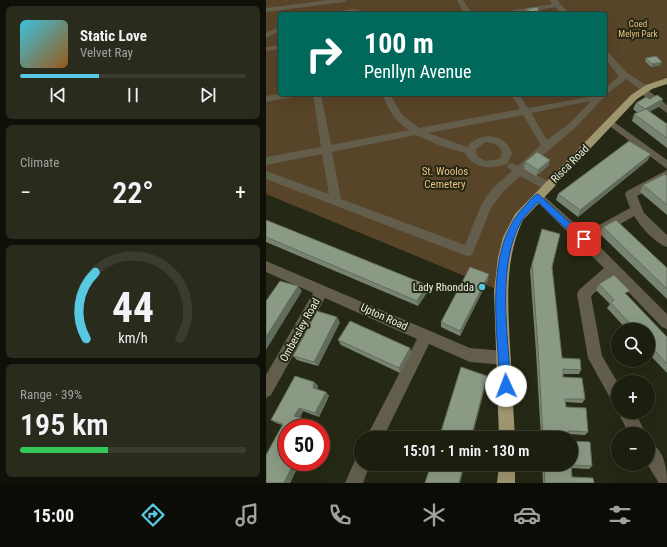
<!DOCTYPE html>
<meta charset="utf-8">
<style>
:root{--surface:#1c1e0f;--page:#292b1d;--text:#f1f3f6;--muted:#a0a29e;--line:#3a3c2f;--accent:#57c9e2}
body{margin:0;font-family:"Roboto Condensed",sans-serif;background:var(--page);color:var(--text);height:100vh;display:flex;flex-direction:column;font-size:15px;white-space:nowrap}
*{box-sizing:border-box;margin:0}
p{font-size:13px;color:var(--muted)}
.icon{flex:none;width:22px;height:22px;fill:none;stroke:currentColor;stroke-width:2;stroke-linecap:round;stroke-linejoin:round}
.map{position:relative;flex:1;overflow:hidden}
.sheet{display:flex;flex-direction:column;gap:6px;padding:6px;background:#0f1008;width:266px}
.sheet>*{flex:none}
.guide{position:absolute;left:12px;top:12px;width:329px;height:84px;border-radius:4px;box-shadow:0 4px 16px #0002,0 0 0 1px var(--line);background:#00695c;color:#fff;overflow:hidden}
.tools{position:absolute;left:345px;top:323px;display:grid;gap:8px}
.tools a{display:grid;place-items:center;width:44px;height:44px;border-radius:50%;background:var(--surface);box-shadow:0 4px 16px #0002,0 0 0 1px var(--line);font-size:20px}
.speed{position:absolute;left:12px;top:419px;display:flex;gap:8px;font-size:20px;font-weight:700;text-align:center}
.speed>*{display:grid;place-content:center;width:52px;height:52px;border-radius:50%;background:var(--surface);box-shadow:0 4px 16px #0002,0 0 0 1px var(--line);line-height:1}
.speed .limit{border:6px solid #d22;background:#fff;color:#111}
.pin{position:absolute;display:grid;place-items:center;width:34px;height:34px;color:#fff;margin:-17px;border-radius:8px;box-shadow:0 2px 6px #0006}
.me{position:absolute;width:44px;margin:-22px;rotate:358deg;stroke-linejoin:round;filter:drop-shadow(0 0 3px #0008)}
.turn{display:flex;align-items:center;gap:14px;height:84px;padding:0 20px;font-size:18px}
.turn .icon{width:52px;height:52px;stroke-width:2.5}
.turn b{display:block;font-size:28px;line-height:34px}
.big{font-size:30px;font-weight:600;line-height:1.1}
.sheet .card{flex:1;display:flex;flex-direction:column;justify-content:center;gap:6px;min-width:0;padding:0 14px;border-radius:6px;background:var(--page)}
.sheet .dial{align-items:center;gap:0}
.dial svg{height:104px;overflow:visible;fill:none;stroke:var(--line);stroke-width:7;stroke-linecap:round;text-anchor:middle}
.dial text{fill:var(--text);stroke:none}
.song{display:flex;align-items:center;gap:12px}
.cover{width:48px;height:48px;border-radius:6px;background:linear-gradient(135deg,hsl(190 70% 55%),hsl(30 70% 35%))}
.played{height:4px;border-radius:2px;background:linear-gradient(90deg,var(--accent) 35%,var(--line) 35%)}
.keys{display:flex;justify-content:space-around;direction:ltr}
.heat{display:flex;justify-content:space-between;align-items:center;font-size:22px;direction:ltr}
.charge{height:6px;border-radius:3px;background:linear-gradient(90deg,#34c759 39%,var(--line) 0)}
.trip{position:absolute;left:88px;top:431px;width:224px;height:40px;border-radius:20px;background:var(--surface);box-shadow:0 4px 16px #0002,0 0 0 1px var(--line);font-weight:600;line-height:40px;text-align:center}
.menu{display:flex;height:64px;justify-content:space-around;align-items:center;background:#0b0c06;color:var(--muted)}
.menu .icon{width:28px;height:28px}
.menu .current{color:var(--accent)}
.menu b{font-size:18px;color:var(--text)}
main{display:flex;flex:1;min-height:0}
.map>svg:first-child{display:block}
.green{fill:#584428;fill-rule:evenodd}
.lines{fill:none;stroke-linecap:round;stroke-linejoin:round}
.minor{fill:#635e4c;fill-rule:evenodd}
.major{fill:#9f956f;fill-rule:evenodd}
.wall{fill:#788472}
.shaded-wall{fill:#616c5c}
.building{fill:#8b9a84;stroke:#616c5c}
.route{fill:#1a73e8;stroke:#114b97}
.poi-dot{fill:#57c9e2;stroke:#252814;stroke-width:1.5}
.labels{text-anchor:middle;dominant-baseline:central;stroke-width:4;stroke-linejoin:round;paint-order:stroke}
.far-park-label{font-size:9px;fill:#ecc082;stroke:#252814}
.street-label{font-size:11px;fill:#ebeee0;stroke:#252814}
.park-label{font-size:11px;fill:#ecc082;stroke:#252814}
.poi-label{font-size:11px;fill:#ebeee0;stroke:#252814;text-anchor:end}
</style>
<main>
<section class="sheet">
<div class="card">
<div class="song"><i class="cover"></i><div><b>Static Love</b><p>Velvet Ray</p></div></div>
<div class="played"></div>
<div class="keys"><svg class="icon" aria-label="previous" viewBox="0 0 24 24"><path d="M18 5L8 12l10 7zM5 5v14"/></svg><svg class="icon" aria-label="pause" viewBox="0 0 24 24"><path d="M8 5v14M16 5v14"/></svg><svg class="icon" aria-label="next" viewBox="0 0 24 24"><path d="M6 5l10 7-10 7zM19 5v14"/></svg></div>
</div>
<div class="card"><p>Climate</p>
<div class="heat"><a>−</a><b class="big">22°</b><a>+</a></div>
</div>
<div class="card dial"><svg viewBox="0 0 100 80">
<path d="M14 69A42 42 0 1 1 86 69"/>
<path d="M14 69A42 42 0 0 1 21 18" stroke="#57c9e2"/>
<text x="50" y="56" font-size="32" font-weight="700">44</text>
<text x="50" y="72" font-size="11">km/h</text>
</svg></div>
<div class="card"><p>Range · 39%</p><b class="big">195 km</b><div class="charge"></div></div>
</section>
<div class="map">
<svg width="401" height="483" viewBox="0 0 401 483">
<rect width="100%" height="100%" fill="#252814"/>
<path class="green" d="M0 0H401V81L380 89 253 217 235 291 0 194ZM14 14H339V94H14Z"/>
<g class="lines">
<g class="minor">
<polygon points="62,0 81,0 78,2 0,12 0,8"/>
<polygon points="191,0 197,0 206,14 198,14"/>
<polygon points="284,0 291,0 304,14 296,14 289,7 249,14 232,14 236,12 286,4"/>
<polygon points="88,9 113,14 61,14 65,12"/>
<polygon points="14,26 14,31 0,38 0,33"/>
<polygon points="14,45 14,49 0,51 0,47"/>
<path d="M339 52H342L360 72 383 87 384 89 383 91 401 105V113L374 93 373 91 374 89 360 79 341 94 310 127 260 170 286 183 287 186 286 189H278L254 176 235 194 225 208 206 255 202 256 198 255 0 179V171L63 194 56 154 0 165V157L55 147 47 94H55L65 145 143 130C129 122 122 109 116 94H124L136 115 153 128 254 109 245 94H253L262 108 339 94V88L353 76 339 59ZM325 101 304 123 281 140 265 113ZM257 115 275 145 252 166 246 163 242 164 241 167 246 171 227 188 216 203 199 245 75 199 66 152 150 135 175 146 199 153C208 170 225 169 241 164L246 153C240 133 213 131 201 147L162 133ZM220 142C228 143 234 145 236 153L233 159 220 161 211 156 210 149Z"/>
<polygon points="14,94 31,94 27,97 0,102 0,96"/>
<polygon points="344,119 401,160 401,169 341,124 341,120"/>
<path d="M401 170V179L371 196 378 213 401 235V247C389 243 375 227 368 216L327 240 401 314V329L396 327 347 276 325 296 336 356 352 383V406L347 403 322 358 311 294 313 290 338 268 266 197 268 194H276L319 233 364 208 359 194 361 191Z"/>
<polygon points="0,261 204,348 238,351 243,353 245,358 243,363 238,365 204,362 163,344 117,438 100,438 151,339 59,298 5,395 0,398 0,375 47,293 0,272"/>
<polygon points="352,412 369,412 380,434 363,434"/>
<path d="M382 442C398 448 401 468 401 483H393L381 464Z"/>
<polygon points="95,456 95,464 104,464 97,483 79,483 90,458"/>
</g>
<g class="major">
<path d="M401 78V84L386 89 371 99 257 220C238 260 242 303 244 346 246 377 247 407 249 438H233L228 291 232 257 237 237 249 214 365 95 380 85Z"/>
<polygon points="233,464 249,464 249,483 231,483"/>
</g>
</g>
<g class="wall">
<polygon points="261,9 273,14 262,14 260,12"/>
<polygon points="380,58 395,65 385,67 379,61"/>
<polygon points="384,99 397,99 394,106 383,112 401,124 401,148 366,121 368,114 372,113 367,109 370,103"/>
<polygon points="284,160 282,166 270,176 258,169 259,162"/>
<polygon points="382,160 312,217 290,200 292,194"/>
<polygon points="401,176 401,215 374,192 377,185"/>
<polygon points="0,220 161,285 162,291 152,306 0,242"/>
<polygon points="337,227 401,268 401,299 334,234"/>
<polygon points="266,264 286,267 296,358 315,370 313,374 297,374 297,377 319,399 316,403 299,402 300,407 322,432 319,435 302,434 303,438 275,438 270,352 264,270"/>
<polygon points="222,280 194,336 175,327 175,322"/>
<polygon points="333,284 361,295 401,337 401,373 382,353 382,330 361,330 341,308 344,304 330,290"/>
<polygon points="74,322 52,366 31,360 27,356"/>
<polygon points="72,340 144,348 145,353 134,373 75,345"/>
<polygon points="48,382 52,386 51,389 60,392 63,396 53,417 37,411 34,417 48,423 52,426 51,428 21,428 21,462 34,462 24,483 16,425 10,423 5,420"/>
<polygon points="276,464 305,464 326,466 323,469 305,468 306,477 328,483 277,483"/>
</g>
<g class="shaded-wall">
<polygon points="273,11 273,14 263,14 264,12"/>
<polygon points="396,62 395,65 385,67 386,64"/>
<polygon points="397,99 394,106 377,116 379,109"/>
<polygon points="385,154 382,160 312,217 314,210"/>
<polygon points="284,160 282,166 270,176 272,170"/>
<polygon points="223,274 222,280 194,336 194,331"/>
<polygon points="161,285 162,291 152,306 151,301"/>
<polygon points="32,286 36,291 0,350 0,337"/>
<polygon points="71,317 74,322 52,366 48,362"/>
<polygon points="144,348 145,353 134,373 133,368"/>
<polygon points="221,376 221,380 206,438 205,438"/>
<polygon points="48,382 52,386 51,391 47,388"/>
<polygon points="60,392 63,396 53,417 49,413"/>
<polygon points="33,408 37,411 33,419 28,416"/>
<polygon points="48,423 52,426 51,428 45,428"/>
<polygon points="28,462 34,462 24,483 18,483"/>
<polygon points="198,464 199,464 194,483 193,483"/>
</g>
<g class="building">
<polygon points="271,7 273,11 264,12 261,9"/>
<polygon points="390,56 396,62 386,64 380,58"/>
<polygon points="391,95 397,99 379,109 370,103 380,97 384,99"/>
<polygon points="380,109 401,124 401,138 368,114"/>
<polygon points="363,141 385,154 314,210 292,194"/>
<polygon points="271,152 284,160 272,170 259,162"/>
<polygon points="399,174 401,176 401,205 377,185"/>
<polygon points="0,220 161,285 151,301 0,237"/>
<polygon points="350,220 401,268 401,289 337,227"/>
<polygon points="276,229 294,234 286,267 296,358 314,359 315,370 297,369 297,377 316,378 319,399 299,399 300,407 320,408 322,432 302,431 303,438 277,438 272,347 266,264"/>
<polygon points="204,267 223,274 194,331 175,322"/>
<polygon points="348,275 364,291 359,293 401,337 401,364 382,343 382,330 370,330 345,303 348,300 333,284"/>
<polygon points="14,281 32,286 0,337 0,301"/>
<polygon points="51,311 71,317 48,362 27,356"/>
<polygon points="84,321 144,348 133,368 72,340"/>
<polygon points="195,367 221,376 205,438 173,438"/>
<polygon points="29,376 48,382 47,388 60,392 49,413 33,408 28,416 48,423 45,428 21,428 21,462 28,462 18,483 0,483 0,455 17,424 5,420"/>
<polygon points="305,441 324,442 326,466 305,465 306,477 327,478 328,483 279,483 278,464 305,464"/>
<polygon points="165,464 198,464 193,483 159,483"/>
</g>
<path class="route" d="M272 194 322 239 321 242H314L272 202C267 208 260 214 256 220 230 264 242 337 245 386L244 390 240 392 235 390 234 386C232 332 217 248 259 206 263 202 267 195 272 194Z"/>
<circle class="poi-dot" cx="216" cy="287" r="4"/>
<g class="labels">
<g class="far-park-label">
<text x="372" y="24">Coed<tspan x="372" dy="10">Melyn Park</tspan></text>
</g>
<g class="street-label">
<text transform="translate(304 164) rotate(-45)">Risca Road</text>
<text transform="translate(118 317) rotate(24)">Upton Road</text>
<text transform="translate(34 330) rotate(-61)">Ombersley Road</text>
</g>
<g class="park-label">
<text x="179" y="171">St. Woolos<tspan x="179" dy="13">Cemetery</tspan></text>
</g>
<g class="poi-label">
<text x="208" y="287">Lady Rhondda</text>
</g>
</g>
</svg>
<div class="tools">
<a><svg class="icon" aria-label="search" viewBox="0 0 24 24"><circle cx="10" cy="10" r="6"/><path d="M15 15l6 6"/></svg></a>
<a>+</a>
<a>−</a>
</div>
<div class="speed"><div class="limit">50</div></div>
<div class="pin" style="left:318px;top:239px;background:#d93025"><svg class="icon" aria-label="arrive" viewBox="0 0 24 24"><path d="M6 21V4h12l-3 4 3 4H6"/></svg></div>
<svg class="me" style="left:240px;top:386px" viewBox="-20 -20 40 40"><circle r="19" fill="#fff"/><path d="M0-13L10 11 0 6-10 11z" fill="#1a73e8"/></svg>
<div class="trip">15:01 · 1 min · 130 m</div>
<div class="guide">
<div class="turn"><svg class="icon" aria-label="right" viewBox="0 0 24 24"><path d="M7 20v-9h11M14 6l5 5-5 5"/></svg><div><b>100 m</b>Penllyn Avenue</div></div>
</div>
</div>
</main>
<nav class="menu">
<b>15:00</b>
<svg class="icon current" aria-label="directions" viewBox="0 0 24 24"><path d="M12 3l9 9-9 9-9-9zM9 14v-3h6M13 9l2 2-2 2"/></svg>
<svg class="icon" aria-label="music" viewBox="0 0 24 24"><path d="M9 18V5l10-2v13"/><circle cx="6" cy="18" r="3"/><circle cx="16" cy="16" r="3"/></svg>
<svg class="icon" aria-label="phone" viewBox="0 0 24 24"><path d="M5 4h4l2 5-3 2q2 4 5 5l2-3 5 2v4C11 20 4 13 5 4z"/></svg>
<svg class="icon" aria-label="climate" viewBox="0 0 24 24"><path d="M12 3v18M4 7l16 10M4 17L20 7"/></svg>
<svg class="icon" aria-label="car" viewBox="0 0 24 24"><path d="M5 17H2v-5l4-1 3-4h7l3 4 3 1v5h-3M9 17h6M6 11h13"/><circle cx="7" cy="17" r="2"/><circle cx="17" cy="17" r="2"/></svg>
<svg class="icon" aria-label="filters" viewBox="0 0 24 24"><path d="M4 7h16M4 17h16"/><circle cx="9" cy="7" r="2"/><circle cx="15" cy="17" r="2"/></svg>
</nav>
